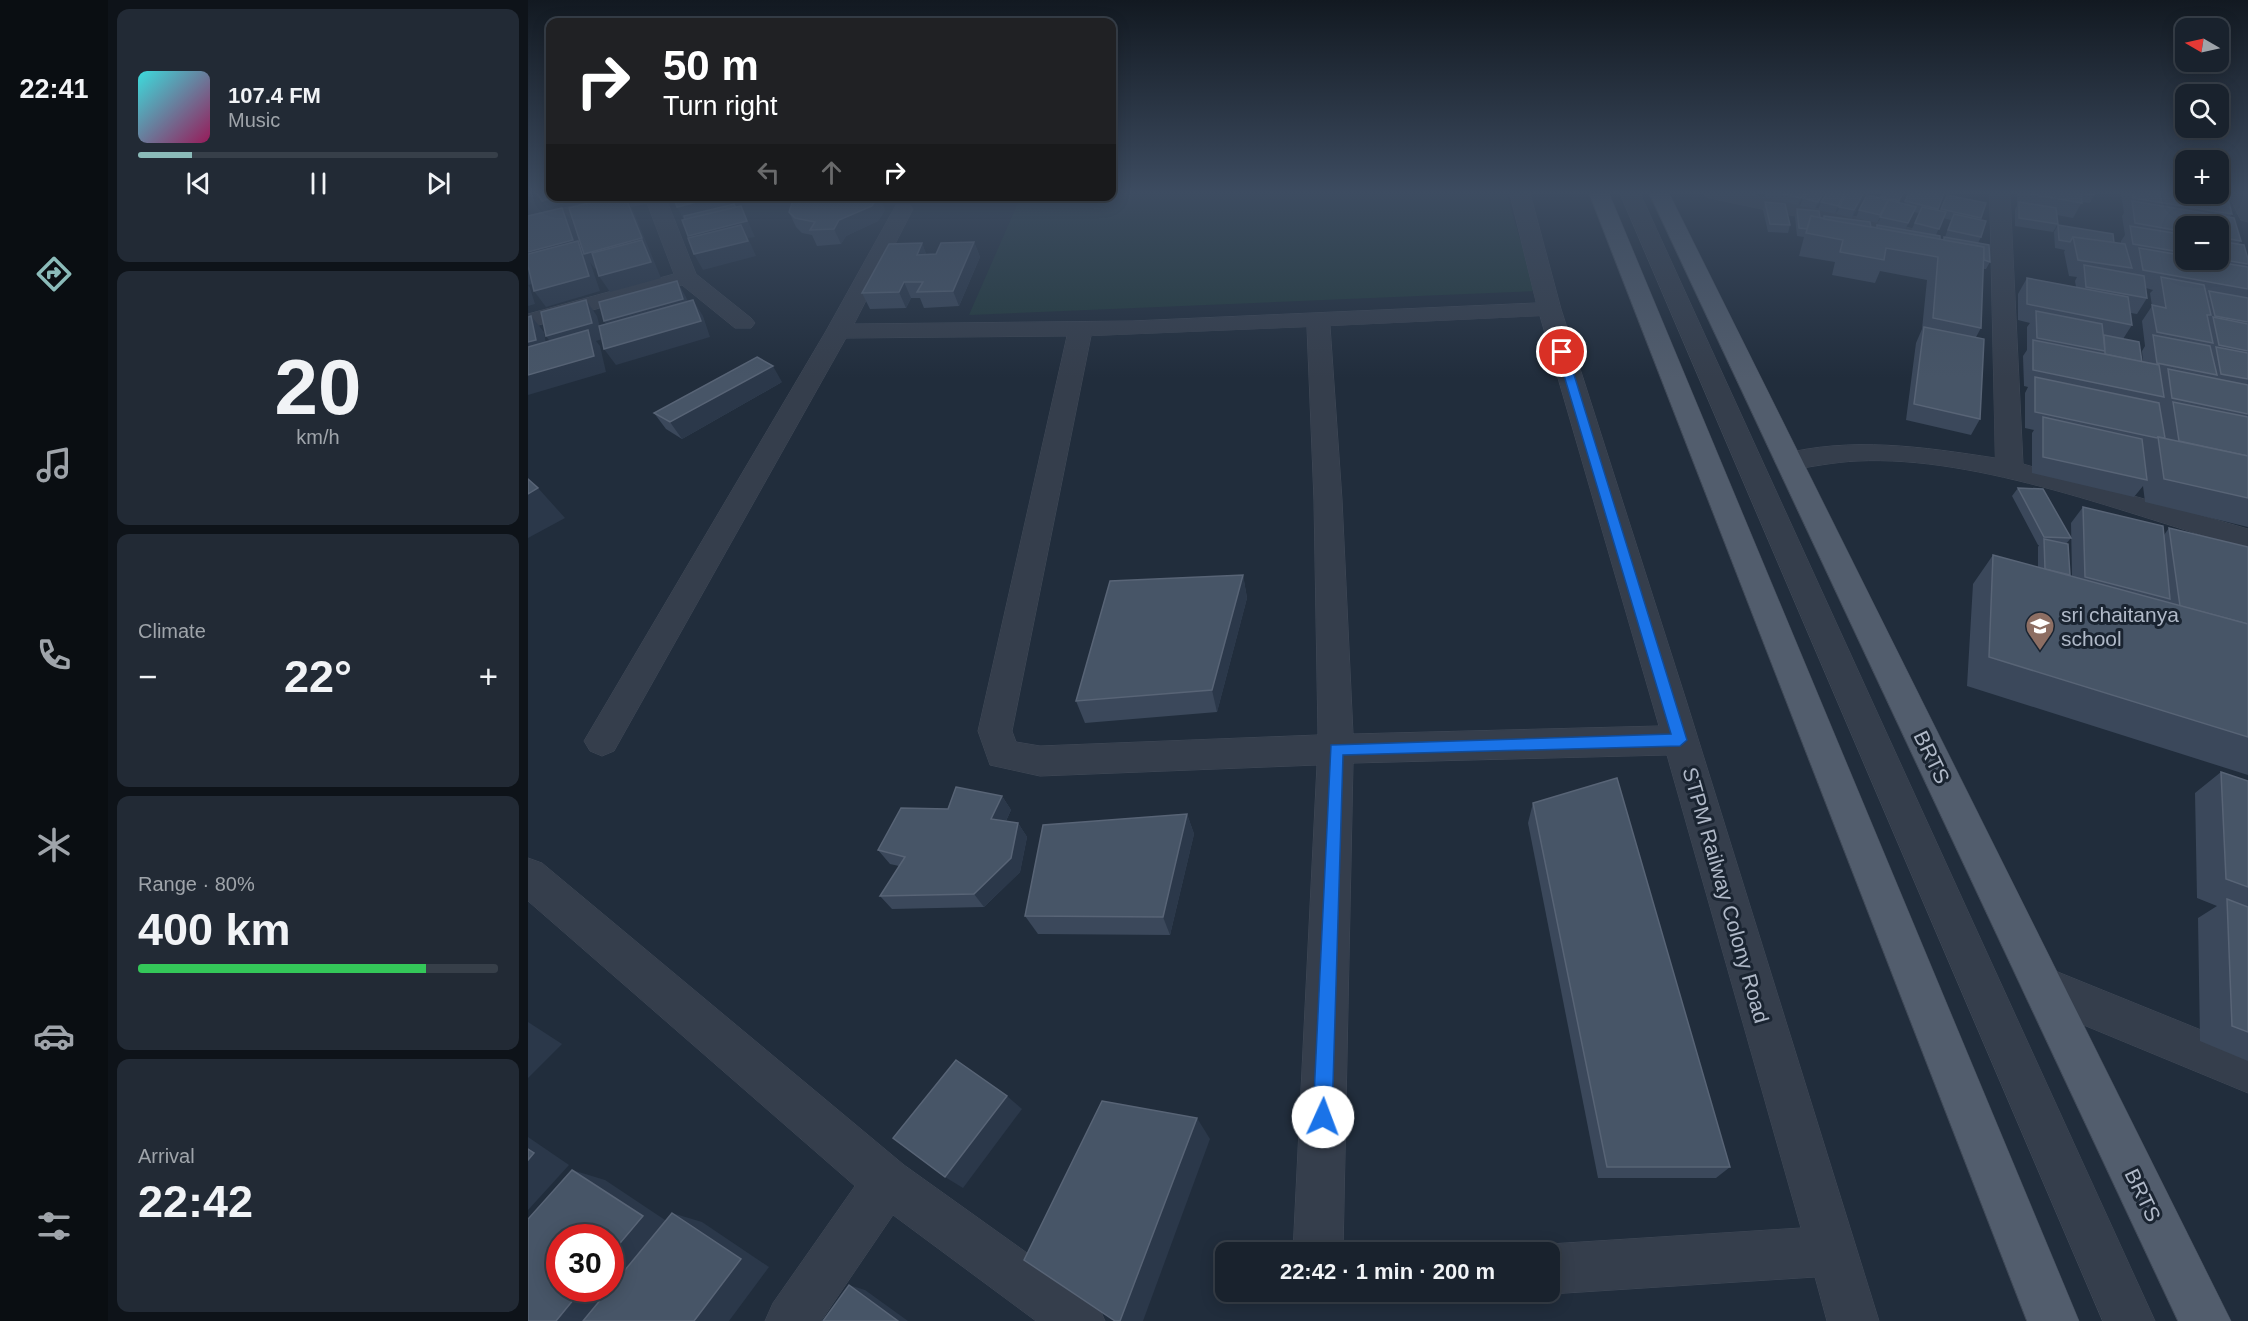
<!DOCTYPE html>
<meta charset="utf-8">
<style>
:root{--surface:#19222d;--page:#222a35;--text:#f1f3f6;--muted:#9fa4aa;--line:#373f49;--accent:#8bbbb9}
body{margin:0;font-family:Helvetica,sans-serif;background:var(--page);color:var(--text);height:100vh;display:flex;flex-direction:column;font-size:22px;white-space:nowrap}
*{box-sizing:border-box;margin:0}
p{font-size:20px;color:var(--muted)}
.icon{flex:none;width:33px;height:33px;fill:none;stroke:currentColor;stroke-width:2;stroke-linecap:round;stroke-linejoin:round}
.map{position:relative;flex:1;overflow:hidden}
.side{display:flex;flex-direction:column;gap:9px;padding:9px;background:#0e1319;width:420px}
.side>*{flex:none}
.banner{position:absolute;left:18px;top:18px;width:570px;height:183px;border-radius:12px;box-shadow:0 3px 15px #0003,0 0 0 2px var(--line);background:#202124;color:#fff;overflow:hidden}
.needle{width:39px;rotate:279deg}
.buttons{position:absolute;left:1647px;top:18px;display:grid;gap:12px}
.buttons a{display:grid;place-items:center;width:54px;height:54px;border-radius:12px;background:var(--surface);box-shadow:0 3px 15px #0003,0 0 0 2px var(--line);font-size:30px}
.speed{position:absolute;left:18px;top:1224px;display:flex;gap:12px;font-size:30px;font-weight:700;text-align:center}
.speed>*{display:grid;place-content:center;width:78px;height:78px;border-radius:50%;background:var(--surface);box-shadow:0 3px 15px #0003,0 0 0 2px var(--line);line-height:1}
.speed .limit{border:9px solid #d22;background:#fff;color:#111}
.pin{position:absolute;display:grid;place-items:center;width:51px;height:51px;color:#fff;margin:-26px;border:3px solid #fff;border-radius:50%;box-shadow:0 2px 6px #0007}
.me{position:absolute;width:66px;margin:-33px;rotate:2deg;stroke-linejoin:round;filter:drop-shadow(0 0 4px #0008)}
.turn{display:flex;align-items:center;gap:21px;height:126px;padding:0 18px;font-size:27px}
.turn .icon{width:78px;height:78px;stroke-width:2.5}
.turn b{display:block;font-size:42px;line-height:51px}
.lanes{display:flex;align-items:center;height:57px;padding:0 18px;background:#0003;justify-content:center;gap:30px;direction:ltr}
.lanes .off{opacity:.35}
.big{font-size:45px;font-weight:700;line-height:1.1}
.side .card{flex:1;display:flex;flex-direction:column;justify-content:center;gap:9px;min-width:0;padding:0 21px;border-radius:12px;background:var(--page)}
.side .dial{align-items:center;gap:0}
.dial b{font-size:78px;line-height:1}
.song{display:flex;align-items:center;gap:18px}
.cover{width:72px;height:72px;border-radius:9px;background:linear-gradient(135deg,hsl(180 70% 55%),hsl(330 70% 35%))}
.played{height:6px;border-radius:3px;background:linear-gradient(90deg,var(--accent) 15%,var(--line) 15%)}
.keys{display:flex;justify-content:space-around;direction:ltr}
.heat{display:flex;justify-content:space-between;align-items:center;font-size:33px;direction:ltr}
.charge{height:9px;border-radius:4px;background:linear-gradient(90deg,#34c759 80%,var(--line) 0)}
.trip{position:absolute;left:687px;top:1242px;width:345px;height:60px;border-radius:12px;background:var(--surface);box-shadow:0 3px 15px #0003,0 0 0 2px var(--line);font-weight:700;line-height:60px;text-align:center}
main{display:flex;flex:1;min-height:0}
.tab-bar{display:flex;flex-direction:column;width:108px;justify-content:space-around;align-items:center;background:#0a0e12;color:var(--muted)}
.tab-bar .icon{width:42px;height:42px}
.tab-bar .on{color:var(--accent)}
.tab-bar b{font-size:27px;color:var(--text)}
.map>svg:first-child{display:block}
.green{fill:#233a3d}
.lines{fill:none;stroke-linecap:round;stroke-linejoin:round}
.minor-casing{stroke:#414a58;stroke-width:1}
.major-casing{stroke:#414a58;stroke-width:1}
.minor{fill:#353e4c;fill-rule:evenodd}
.major{fill:#525d6d;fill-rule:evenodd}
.wall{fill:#3b485b;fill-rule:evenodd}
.shaded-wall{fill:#2b384a}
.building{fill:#475567;stroke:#586476;stroke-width:1.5}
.route{fill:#1a73e8;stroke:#114b97;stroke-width:1.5}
.labels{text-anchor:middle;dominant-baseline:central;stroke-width:6;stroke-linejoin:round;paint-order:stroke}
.poi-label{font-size:21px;fill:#b0b9c8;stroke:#1a2431;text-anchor:start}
.street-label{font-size:21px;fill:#b0b9c8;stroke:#1a2431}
</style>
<main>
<nav class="tab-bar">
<b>22:41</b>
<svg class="icon on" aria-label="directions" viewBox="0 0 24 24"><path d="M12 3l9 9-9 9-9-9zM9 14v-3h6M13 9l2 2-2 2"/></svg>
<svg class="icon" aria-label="music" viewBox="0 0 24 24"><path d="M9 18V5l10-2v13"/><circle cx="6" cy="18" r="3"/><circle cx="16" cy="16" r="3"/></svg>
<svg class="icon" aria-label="phone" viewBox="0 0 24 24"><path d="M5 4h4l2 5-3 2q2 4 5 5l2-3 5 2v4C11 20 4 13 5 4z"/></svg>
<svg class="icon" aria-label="climate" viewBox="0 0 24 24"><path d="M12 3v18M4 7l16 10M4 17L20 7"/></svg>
<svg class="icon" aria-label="car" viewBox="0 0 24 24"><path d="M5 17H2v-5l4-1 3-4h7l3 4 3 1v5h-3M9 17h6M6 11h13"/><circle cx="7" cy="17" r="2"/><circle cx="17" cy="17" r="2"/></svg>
<svg class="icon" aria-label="filters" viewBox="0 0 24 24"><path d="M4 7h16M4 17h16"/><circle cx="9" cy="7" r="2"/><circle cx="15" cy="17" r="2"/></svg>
</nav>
<section class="side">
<div class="card">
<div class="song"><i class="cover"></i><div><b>107.4 FM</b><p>Music</p></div></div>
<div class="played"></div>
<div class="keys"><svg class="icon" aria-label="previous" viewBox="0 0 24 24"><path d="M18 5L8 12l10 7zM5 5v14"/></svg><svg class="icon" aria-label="pause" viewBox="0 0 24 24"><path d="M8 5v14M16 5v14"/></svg><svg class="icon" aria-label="next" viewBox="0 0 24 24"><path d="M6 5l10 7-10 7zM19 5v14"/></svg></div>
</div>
<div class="card dial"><b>20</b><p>km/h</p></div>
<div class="card"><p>Climate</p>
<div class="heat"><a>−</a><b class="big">22°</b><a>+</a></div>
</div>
<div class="card"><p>Range · 80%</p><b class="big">400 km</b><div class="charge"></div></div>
<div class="card"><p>Arrival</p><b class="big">22:42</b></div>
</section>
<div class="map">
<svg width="1720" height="1321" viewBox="0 0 1720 1321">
<rect width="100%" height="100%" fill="#212d3c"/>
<polygon class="green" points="584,193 978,193 1008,291 441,315 493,196 584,196"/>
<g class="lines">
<g class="minor-casing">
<g id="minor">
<path d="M982 193H1002L1033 309 1158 700 1351 1321H1299L1287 1277 1022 1294 1016 1292H1022V1252H1004L1022 1244 1273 1228 1139 755 825 763 815 1252H765L789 765 512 776 462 765 450 731 539 336 318 338 86 751 74 756 62 751 56 741 298 331 368 205H382L385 209 326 324 604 321 1008 303ZM1012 316 1131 726 825 734 814 500 802 326ZM779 327 786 500 790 735 512 746 488 742 484 731 563 336Z"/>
<polygon points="1092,193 1112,193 1627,1321 1575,1321"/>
<polygon points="1176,193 1214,193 1391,230 1398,232 1402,236 1398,240 1391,242 1186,199 1179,197"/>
<path d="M1462 193H1482L1495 464 1720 529V549C1601 515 1452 455 1329 461 1306 462 1283 467 1261 470L1251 467 1247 461 1251 455C1323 436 1395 447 1467 458Z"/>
<polygon points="1700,193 1720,193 1720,222 1713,220"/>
<polygon points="92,196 137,196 168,274 223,318 227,323 223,328 207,328 154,285 0,328 0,314 146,274 119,203 0,228 0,216"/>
<polygon points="0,858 14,863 376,1165 569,1303 577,1321 508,1321 365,1215 293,1321 237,1321 245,1303 327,1186 0,901"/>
<polygon points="1515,966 1720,1049 1720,1093 1500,1002 1494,987 1500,972"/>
</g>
</g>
<g class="major-casing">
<g id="major">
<polygon points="1061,193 1081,193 1551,1321 1499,1321"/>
<polygon points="1121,193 1141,193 1703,1321 1650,1321"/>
</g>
</g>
<use href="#minor" class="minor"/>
<use href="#major" class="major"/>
</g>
<g class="wall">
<polygon points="1217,193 1229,193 1227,195"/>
<polygon points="1237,193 1278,193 1270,205 1236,197"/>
<polygon points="1278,193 1297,193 1287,209 1272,206 1275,198"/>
<polygon points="1299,193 1333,193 1332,202 1324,218 1308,214 1317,196 1307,214 1290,210 1293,202"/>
<path d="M1355 193H1375L1371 203 1376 204 1381 193H1416L1410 210 1412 211 1419 195 1458 203 1452 220 1453 237 1450 243 1462 262 1458 269H1455L1453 328 1448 337 1452 419 1443 435 1378 420 1388 343 1394 329 1399 280 1352 271 1347 283 1304 275 1307 262 1271 256 1276 237 1269 236 1267 217 1269 209 1292 218H1295L1296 216 1348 228 1349 225 1358 227 1349 225 1358 206 1349 223 1328 218 1331 210 1353 198ZM1386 212 1391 213 1383 231 1377 230ZM1415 218 1423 220 1417 237 1415 240 1412 239 1408 235Z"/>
<polygon points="1489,193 1566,193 1566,195 1562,203 1554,202 1545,218 1529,215 1530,224 1525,232 1487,226 1487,209 1489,206"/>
<path d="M1594 193H1700L1699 196 1704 214 1702 217 1713 241 1710 244 1720 264V527L1617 502 1615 486 1606 497 1504 473V433L1506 430 1497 428V393L1500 387 1496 386 1495 356 1499 350V327L1502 323 1490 320V294L1499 278 1548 287 1547 281 1549 277 1541 276 1536 252 1537 250 1527 248 1526 232 1530 225 1586 243 1593 244V241L1597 235 1594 216 1596 213 1593 194ZM1658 226H1690V260H1658ZM1618 288 1625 290 1622 293 1624 306 1614 321 1617 346 1614 351 1615 362 1595 339 1604 325 1603 313 1609 314 1619 298Z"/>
<polygon points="1237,202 1262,225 1260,233 1240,232 1235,210"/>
<polygon points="357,210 350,221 318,236 313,244 289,246 284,235 274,233 268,227 261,212"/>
<polygon points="446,242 452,257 431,306 396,308 392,298 383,298 378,308 342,309 334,293 394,243 398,254 408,254"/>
<polygon points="254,382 154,439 138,429 126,413"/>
<polygon points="1490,488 1543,538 1538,544 1542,575 1544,576 1543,523 1555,507 1636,535 1641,528 1720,547 1720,775 1439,686 1445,584 1465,555 1510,567 1510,547 1511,545 1510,545 1484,496"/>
<polygon points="715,575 719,598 689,712 557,723 548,701"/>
<polygon points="1693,772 1720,781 1720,1061 1672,1041 1670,918 1689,906 1669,898 1667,793"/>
<polygon points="474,796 483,810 478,821 490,823 499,837 492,872 456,907 364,909 352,896 371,866 362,864 350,850 420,809"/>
<polygon points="1005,803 1202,1167 1188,1178 1070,1178 1000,823"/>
<polygon points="659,814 666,834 642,935 510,934 497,916"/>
</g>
<g class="shaded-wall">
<polygon points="0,193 9,193 0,196"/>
<polygon points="1276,193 1278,193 1270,205 1273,198"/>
<polygon points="1295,193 1297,193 1287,209 1290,202"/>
<polygon points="1317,193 1316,197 1307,214 1310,206"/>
<polygon points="1335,194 1332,202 1324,218 1326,210"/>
<polygon points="29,196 47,196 49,200 19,208 14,201"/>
<polygon points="97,196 105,210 133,278 82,292 71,276 120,255 67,269 62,262 72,291 18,307 6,291 0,261 0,252 34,208 45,223 52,244 58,253"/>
<polygon points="192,196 194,196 201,211 157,222 149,207"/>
<polygon points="209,196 227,196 211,201"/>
<polygon points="350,196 352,196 357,210 350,221 318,236 313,244 306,229 311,220"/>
<polygon points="213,206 227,237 220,238 228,256 175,270 166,254 169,251 160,236"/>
<polygon points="446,242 452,257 431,306 425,291"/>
<polygon points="394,243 400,259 389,255"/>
<polygon points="0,271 4,284 0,285 2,288 7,304 0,306"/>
<polygon points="149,281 158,297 165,315 87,337 76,321"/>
<polygon points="376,282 383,298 378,308 371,292"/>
<polygon points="58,300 69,316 75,339 68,341 72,346 78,372 0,395 0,375 30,352 18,336"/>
<polygon points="165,300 175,316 182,337 88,365 76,349"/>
<polygon points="3,316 16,332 20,356 0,361 0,342"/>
<polygon points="245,366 254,382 154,439 142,422"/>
<polygon points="10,488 37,518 0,538 0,494"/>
<polygon points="715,575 719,598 689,712 684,690"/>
<polygon points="474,796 483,810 472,833 463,819"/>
<polygon points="659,814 666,834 642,935 635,917"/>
<polygon points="490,823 499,837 492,872 456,907 446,894"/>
<polygon points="0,1022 34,1044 0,1078"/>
<polygon points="479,1096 494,1109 435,1188 417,1177"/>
<polygon points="669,1118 682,1139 615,1321 592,1321"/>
<polygon points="0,1137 41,1165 0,1210"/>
<polygon points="44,1170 77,1180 146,1226 69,1321 28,1321 55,1288 82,1288 82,1255"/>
<polygon points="144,1213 174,1222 241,1267 201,1321 166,1321"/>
<polygon points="321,1285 337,1290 380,1321 370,1321"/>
</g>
<g class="building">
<polygon points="9,193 22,193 22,196 29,196 14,201"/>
<polygon points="1251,193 1276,193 1273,198"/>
<polygon points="1278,193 1295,193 1290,202 1275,198"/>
<polygon points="1299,193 1317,193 1310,206 1293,202"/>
<polygon points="1319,193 1329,193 1335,194 1326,210 1311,207"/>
<polygon points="1355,193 1375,193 1371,201 1353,197"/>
<polygon points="1381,193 1416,193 1410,209 1377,201"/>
<polygon points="1497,193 1553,193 1554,203"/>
<polygon points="1553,193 1566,193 1566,195"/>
<polygon points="1604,193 1690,194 1699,195 1704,214 1605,198"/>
<polygon points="1339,195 1360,200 1352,215 1331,210"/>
<polygon points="1419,195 1458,203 1453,218 1413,209"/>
<polygon points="88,196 97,196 114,238 56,254 41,208"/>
<polygon points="145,196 192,196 149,207"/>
<polygon points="270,196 350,196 344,206 311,220 306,229 282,230 287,222 267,218 261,212 265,200"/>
<polygon points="1361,200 1388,207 1380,223 1352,217"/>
<polygon points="1604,201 1706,218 1713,241 1690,237 1690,226 1658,226 1658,232 1607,223"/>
<polygon points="1237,202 1257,204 1262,225 1242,224"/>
<polygon points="1491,202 1528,208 1530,224 1491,218"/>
<polygon points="206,204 208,208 157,220 156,216"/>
<polygon points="213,206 219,221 160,236 154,220"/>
<polygon points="1394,207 1418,212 1411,229 1387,223"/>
<polygon points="34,208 45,240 0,252 0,216"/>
<polygon points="1269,209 1291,211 1292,218 1283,216 1279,229 1271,228"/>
<polygon points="1426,214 1458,221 1453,237 1420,230"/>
<polygon points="1283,216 1456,247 1453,328 1405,318 1410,257 1358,248 1356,260 1312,252 1315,240 1278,233"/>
<polygon points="1296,216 1342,222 1343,227 1296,219"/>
<polygon points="213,225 220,241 166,254 160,238"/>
<polygon points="1349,225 1412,236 1412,239 1349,228"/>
<polygon points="1530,225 1585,234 1586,243 1545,237 1542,242 1531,240"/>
<polygon points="1602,226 1658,235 1658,253 1605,244"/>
<polygon points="1416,237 1461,245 1462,262 1456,260 1456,247 1416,240"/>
<polygon points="1545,237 1597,244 1604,268 1550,260"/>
<polygon points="114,240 123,262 71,276 64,253"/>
<polygon points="50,241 61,276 6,291 0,266 0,254"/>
<polygon points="1690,241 1716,245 1720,259 1720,264 1690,259"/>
<polygon points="446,242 425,291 389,292 395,282 376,282 371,292 334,293 361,244 394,243 389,255 408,254 413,243"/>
<polygon points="1611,248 1658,256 1658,260 1677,260 1720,267 1720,289 1615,270"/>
<polygon points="1556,265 1616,276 1619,298 1558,287"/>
<polygon points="1633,277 1676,285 1683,315 1679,315 1685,343 1629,332 1624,305 1638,308"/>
<polygon points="1499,278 1600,297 1604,325 1499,304"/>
<polygon points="149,281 155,299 76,321 71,302"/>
<polygon points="1681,291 1720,298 1720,322 1687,316"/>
<polygon points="58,300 64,323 18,336 13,312"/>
<polygon points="165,300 173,321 76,349 71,326"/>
<polygon points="1508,311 1574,324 1577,351 1509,338"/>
<polygon points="3,316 8,340 0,342 0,317"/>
<polygon points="1685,317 1720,324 1720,351 1691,345"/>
<polygon points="1396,327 1456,339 1452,419 1386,404"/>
<polygon points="60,330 66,356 0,375 0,347"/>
<polygon points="1576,335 1611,342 1614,362 1577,354 1577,351"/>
<polygon points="1625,335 1682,346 1689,375 1629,363"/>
<polygon points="1505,340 1631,365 1636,397 1505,370"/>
<polygon points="1688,347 1720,353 1720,379 1693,374"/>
<polygon points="229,357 245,366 142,422 126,413"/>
<polygon points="1640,369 1720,385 1720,414 1644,398"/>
<polygon points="1507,377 1631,403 1637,438 1630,437 1629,438 1507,412"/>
<polygon points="1645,402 1720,417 1720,456 1651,441"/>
<polygon points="1515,417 1614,439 1619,480 1515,457"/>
<polygon points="1630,437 1720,456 1720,498 1636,479"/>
<polygon points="0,479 10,488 0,494"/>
<polygon points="1490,488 1515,489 1543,538 1516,537"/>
<polygon points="1555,507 1635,526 1642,599 1557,577"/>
<polygon points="1641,528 1720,547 1720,624 1652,606"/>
<polygon points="1516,539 1540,544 1542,575 1517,569"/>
<polygon points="1465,555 1720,624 1720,737 1461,657"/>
<polygon points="715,575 684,690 548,701 582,581"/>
<polygon points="1693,772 1720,781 1720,887 1698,879"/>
<polygon points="1089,778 1202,1167 1079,1167 1005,803"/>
<polygon points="428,787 474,796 463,819 490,823 483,858 446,894 352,896 377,857 350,850 373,808 420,809"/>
<polygon points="659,814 635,917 497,916 515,825"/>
<polygon points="1699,899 1720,907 1720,1032 1704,1026"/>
<polygon points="428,1060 479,1096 417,1177 365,1138"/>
<polygon points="574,1101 669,1118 592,1321 587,1321 496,1260"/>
<polygon points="0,1149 6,1153 0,1160"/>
<polygon points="44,1170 115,1216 82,1255 82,1238 32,1238 32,1288 55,1288 28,1321 0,1321 0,1219"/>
<polygon points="144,1213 213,1259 166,1321 55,1321"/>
<polygon points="321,1285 370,1321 295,1321"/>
</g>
<linearGradient id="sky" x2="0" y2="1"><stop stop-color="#121921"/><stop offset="0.51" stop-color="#3d4c61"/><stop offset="1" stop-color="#3d4c61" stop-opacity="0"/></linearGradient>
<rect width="1720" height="378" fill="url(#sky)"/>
<polygon class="route" points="1034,349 1039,352 1159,740 1152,746 815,755 804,1117 802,1123 795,1126 788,1123 785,1117 803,745 1143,734 1029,352"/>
<defs>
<g id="school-pin" transform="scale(1.5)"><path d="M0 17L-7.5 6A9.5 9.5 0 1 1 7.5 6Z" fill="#8d6e63" stroke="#1a2431"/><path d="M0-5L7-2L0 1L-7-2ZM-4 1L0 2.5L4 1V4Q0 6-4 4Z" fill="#fff"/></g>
</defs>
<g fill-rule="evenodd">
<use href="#school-pin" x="1512" y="626"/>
</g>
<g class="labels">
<g class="poi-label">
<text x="1533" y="614">sri chaitanya<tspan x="1533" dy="24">school</tspan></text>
</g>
<g class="street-label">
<text transform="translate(1404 757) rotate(64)">BRTS</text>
<text transform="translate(1198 895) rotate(74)">STPM Railway Colony Road</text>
<text transform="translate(1615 1195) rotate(64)">BRTS</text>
</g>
</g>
</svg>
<div class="buttons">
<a><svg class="needle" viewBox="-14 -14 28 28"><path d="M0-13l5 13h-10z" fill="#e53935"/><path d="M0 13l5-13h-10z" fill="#9fa4aa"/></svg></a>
<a><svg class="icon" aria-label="search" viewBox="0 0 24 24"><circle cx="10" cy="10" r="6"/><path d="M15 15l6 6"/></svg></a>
<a>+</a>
<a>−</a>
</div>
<div class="speed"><div class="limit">30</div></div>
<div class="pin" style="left:1034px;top:352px;background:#d93025"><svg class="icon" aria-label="arrive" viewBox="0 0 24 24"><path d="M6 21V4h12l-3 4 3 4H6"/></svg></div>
<svg class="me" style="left:795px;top:1117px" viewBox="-20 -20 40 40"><circle r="19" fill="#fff"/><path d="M0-13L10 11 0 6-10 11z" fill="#1a73e8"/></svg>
<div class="trip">22:42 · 1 min · 200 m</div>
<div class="banner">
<div class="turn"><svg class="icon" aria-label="right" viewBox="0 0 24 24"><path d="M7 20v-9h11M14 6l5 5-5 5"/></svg><div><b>50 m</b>Turn right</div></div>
<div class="lanes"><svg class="icon off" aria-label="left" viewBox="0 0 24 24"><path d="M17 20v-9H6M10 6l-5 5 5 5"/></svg><svg class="icon off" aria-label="ahead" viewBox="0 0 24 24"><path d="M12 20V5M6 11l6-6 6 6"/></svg><svg class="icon" aria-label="right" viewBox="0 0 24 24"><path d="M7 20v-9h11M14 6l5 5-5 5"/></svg></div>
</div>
</div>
</main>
